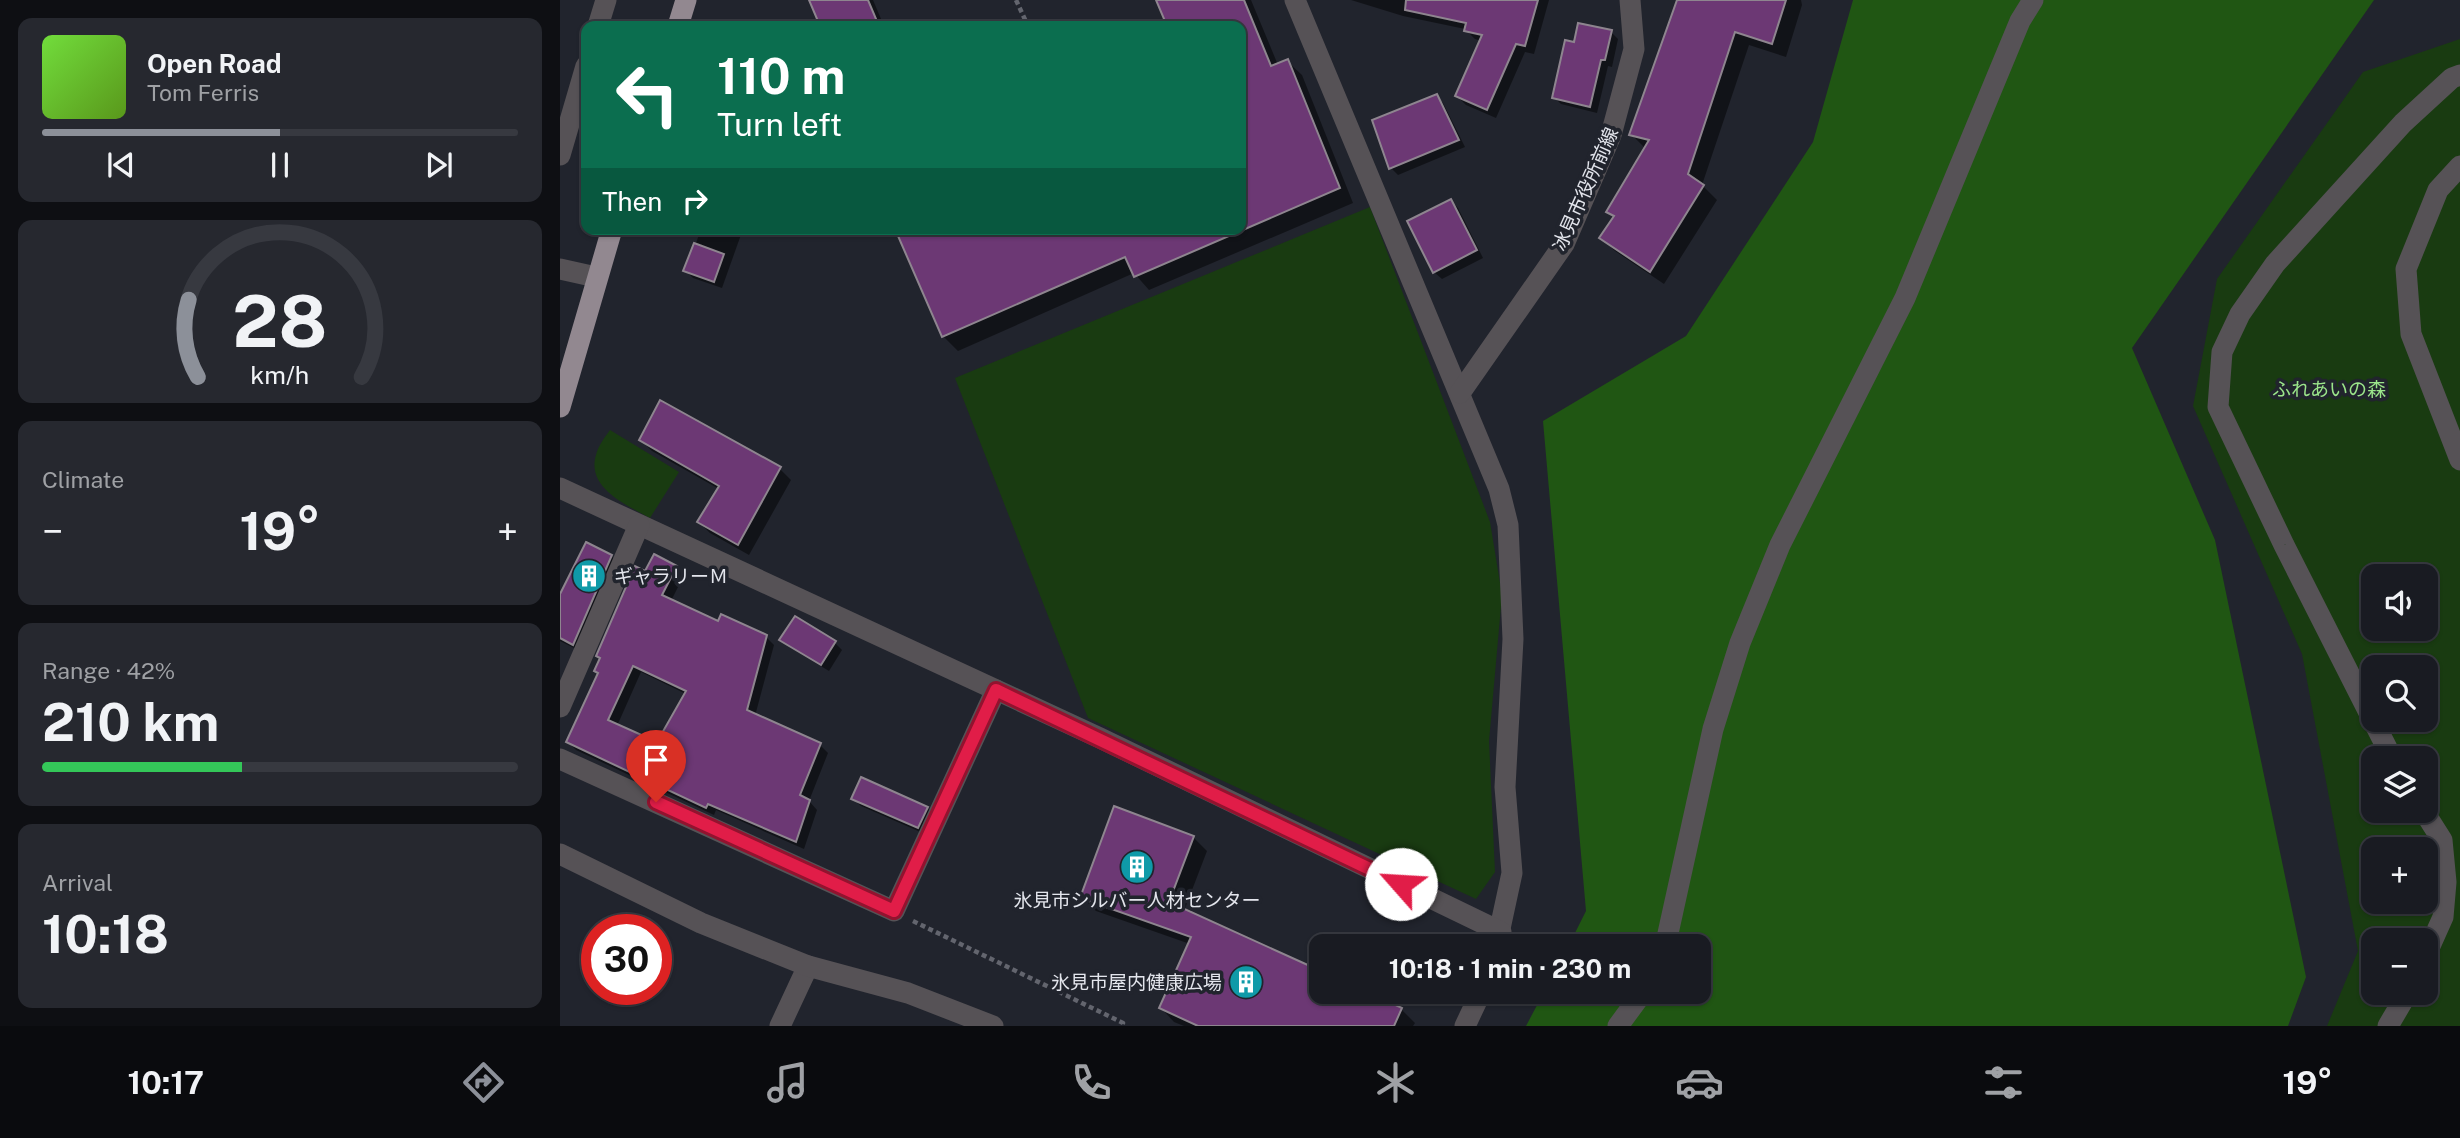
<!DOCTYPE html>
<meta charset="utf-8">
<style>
:root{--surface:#191b22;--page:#26282f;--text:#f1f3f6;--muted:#9fa1a5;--line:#373940;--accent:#8c9099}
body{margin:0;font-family:"Public Sans","Noto Sans JP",sans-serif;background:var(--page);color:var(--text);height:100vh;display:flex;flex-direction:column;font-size:26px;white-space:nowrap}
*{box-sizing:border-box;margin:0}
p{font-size:23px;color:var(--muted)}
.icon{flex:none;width:38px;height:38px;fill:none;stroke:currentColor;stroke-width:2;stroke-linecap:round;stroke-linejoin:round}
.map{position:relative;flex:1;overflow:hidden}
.details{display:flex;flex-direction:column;gap:18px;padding:18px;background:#0e0f13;width:560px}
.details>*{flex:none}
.guide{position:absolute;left:21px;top:21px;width:665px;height:214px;border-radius:14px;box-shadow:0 2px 5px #0004,0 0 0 2px var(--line);background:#0b6e4f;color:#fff;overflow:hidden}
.controls{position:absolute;left:1801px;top:564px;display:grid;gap:14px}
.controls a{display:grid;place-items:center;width:77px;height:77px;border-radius:14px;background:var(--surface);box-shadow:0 2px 5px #0004,0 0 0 2px var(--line);font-size:35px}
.speed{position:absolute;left:21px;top:914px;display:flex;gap:14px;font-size:35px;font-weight:700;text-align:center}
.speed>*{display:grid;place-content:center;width:91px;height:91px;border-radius:50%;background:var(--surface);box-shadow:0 2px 5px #0004,0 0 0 2px var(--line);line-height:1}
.speed .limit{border:10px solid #d22;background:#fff;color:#111}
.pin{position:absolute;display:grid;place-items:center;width:60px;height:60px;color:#fff;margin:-72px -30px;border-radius:50% 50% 50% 0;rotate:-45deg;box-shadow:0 0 7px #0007}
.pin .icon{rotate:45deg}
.me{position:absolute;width:77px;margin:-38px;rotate:296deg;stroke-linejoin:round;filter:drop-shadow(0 0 5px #0008)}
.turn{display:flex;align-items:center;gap:24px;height:147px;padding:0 21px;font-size:32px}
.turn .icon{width:91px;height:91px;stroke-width:2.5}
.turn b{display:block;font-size:49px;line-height:60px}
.then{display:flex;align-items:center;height:66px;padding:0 21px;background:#0003;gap:14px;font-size:26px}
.big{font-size:52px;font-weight:700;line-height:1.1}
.details .tile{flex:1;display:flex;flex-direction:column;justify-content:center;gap:10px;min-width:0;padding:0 24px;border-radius:14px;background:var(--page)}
.details .dial{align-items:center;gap:0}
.dial svg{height:182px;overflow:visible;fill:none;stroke:var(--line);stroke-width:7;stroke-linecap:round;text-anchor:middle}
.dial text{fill:var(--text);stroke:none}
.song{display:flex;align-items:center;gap:21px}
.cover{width:84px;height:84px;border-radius:10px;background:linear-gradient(135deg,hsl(100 70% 55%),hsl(90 70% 35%))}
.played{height:7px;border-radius:4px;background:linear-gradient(90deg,var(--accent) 50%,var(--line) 50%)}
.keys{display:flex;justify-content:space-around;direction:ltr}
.heat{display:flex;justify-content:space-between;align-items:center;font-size:38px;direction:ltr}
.charge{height:10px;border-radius:5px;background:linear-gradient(90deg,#34c759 42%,var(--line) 0)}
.trip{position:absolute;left:749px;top:934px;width:402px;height:70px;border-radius:14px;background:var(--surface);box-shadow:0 2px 5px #0004,0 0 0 2px var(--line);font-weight:700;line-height:70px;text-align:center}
.dock{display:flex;height:112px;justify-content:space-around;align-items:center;background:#0a0b0e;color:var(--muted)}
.dock .icon{width:49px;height:49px}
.dock .current{color:var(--accent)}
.dock b{font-size:32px;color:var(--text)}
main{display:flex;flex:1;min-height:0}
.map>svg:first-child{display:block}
.green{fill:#193b11;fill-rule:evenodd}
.forest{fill:#205613}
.shadow{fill:#0007;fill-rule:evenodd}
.building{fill:#6c3874;stroke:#8e858f;stroke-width:2;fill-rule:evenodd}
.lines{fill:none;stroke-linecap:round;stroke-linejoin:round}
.path{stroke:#63656e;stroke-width:4.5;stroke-dasharray:5 3.5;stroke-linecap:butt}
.minor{stroke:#565256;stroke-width:21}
.tertiary{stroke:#565256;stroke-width:21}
.trunk{stroke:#928890;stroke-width:21}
.route-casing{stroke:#92132f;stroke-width:18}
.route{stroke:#e11d48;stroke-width:12}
.labels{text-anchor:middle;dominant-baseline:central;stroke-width:7;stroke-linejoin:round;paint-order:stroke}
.street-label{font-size:19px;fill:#e3e5ec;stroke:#21242d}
.park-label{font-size:19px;fill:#9be58a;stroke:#21242d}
.poi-label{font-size:19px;fill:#e3e5ec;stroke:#21242d;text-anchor:start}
</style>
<main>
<section class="details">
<div class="tile">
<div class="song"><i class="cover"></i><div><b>Open Road</b><p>Tom Ferris</p></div></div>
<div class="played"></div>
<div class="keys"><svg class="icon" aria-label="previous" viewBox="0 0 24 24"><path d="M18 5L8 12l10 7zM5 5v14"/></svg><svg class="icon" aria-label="pause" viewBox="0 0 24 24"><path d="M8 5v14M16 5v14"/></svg><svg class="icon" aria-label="next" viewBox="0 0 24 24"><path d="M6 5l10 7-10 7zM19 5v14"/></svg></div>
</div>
<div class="tile dial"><svg viewBox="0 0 100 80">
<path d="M14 69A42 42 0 1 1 86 69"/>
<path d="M14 69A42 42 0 0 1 10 35" stroke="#8c9099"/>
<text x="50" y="56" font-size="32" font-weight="700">28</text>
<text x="50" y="72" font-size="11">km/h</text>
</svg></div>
<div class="tile"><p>Climate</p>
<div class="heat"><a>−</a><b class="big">19°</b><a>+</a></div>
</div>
<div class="tile"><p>Range · 42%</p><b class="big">210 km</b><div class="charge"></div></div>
<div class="tile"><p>Arrival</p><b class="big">10:18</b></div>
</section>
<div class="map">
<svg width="1900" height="1026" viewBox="0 0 1900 1026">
<rect width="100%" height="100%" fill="#21242d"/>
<g class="green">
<path d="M1900 39V1026H1767L1798 951 1742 654 1633 406 1657 279 1803 72ZM1813 576H1866V628H1813ZM1813 667H1866V719H1813ZM1813 758H1866V810H1813ZM1813 849H1866V901H1813ZM1813 940H1866V992H1813Z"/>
<polygon points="810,207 930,522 942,595 929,741 935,872 916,899 528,718 395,378"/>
<path d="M50 430 119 472 90 518C67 505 26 488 36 455 38 446 45 437 50 430Z"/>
</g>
<polygon class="forest" points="1293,0 1814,0 1572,348 1655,540 1746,977 1728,1026 966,1026 984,992 1139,992 1139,947 1008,947 1026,911 983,421 1126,336 1253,142"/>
<g class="shadow">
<polygon points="251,0 313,0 324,26 262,26"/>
<polygon points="598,0 691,0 718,65 727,61 742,75 793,203 589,290 574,273 398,351 383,336 337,229 681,229 681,26 609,26"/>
<polygon points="791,0 989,0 974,54 965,52 936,118 906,105 897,96 921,41 915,39 905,29 843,16"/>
<polygon points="1118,0 1241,0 1242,5 1226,57 1189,45 1142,185 1157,200 1104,284 1055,251 1041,238 1055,218 1048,211 1086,149 1071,134"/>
<polygon points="1051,32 1058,39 1052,67 1048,66 1037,113 1001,104 994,97 1015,45"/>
<polygon points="876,96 883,103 905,147 838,175 831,168"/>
<polygon points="891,201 898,208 923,258 882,279 874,272"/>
<polygon points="141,229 183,229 162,288 133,278 126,271"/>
<polygon points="81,440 220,469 231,480 189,555 150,533 139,522 159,489 92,451"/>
<polygon points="51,556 58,563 20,651 0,641 0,598"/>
<path d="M116 567 124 575 111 601 159 624 206 637 214 645 195 716 260 745 268 753 249 801 257 810 244 849 156 810 154 815 16 750 8 742 86 573ZM81 672 126 694 98 745 57 726Z"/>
<polygon points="222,640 275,643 282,650 269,671 229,647"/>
<polygon points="293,799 367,808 374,815 365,834 301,806"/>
<polygon points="633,837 647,851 624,911 761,973 761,992 841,1009 855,1023 853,1026 624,1026 614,1022 601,1008 630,944 536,911 522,897"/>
</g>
<g class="building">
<polygon points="249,0 308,0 319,26 260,26"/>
<polygon points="596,0 684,0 711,66 728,59 780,188 574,277 565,257 382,337 335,229 681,229 681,26 607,26"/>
<polygon points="846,0 978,0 965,46 956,44 927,110 895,96 922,35 904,31 906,23 845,10"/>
<polygon points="1117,0 1226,0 1212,44 1175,32 1128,174 1144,185 1090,272 1039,238 1054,216 1046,212 1089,140 1069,135"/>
<polygon points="1018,23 1052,30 1045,60 1041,60 1030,107 992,98 1005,40 1014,42"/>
<polygon points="877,94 899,140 829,169 812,120"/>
<polygon points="891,199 917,250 873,273 847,221"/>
<polygon points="134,243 164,254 154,282 123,271"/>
<polygon points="100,400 221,467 178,545 137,522 159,486 79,440"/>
<polygon points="26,542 52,555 13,645 0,638 0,594"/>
<path d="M94 554 117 566 102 595 158 621 161 614 207 635 187 710 261 743 240 795 250 800 236 842 148 804 146 808 6 742 38 673 34 671 40 658 36 656 75 566 85 571ZM73 666 126 691 97 742 48 720Z"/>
<polygon points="235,616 276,641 261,665 219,640"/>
<polygon points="301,777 368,807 358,828 291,799"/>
<polygon points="554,806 634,836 609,902 761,971 761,992 808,992 842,1008 834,1026 638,1026 599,1008 631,937 520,898"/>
</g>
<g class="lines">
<g class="path">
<polyline points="456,0 468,26"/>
<polyline points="353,921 563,1023 562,1026"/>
</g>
<g class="minor">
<polyline points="735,0 939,489 948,525 953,639 945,787 952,873 936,947"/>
<polyline points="38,26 46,0"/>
<polyline points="0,155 26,66"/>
<polyline points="1900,166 1878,190 1846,269 1851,334 1900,460"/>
<polyline points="900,393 1004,244 1051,135 1074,49 1070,0"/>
<polyline points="0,488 540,738 941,932"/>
<polyline points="0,707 79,525"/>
<polyline points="1832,758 1724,545 1658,407 1662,352 1680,314 1715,264 1843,123 1892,78 1900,75"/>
<polyline points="0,759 334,911 436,690"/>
<polyline points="1863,810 1882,840 1886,882 1883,917 1866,955"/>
<polyline points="220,1026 248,966"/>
<polyline points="905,1026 921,992"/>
<polyline points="1828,1026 1848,992"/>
</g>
<g class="tertiary">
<polyline points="0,269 36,277"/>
<polyline points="0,854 141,923 248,966 348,993 433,1026"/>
<polyline points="1105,947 1153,729 1180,643 1220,545 1345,298 1460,21 1473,0"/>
<polyline points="1058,1026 1083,992"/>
</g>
<g class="trunk">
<polyline points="118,26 126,0"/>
<polyline points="0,407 52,229"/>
</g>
</g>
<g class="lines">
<g class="route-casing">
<polyline id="route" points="96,802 334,911 436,690 841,884"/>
</g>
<use href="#route" class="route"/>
</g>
<defs>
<g id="building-disc" transform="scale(1.75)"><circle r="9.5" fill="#0f9aa8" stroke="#21242d"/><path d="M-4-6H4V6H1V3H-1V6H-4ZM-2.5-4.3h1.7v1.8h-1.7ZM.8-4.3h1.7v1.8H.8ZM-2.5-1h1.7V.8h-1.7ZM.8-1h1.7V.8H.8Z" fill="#fff"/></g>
</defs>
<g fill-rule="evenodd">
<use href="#building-disc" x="29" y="576"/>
<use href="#building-disc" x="577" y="867"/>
<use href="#building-disc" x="686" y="982"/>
</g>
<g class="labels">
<g class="street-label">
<text transform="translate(1025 189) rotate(-66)">冰見市役所前線</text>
</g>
<g class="park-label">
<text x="1769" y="389">ふれあいの森</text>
</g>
<g class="poi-label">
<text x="54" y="576">ギャラリーＭ</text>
<text x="577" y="900" text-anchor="middle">氷見市シルバー人材センター</text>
<text x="662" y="982" text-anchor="end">氷見市屋内健康広場</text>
</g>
</g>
</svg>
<div class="controls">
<a><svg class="icon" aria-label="sound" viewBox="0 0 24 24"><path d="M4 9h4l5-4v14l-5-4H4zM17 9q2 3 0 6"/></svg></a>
<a><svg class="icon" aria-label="search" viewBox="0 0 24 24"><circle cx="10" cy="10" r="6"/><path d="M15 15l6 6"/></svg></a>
<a><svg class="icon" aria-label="layers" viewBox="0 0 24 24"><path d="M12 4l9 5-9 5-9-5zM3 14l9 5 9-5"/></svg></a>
<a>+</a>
<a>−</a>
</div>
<div class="speed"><div class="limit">30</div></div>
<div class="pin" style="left:96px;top:802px;background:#d93025"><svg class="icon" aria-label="arrive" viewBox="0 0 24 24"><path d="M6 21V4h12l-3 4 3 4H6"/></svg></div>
<svg class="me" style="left:841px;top:884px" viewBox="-20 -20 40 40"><circle r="19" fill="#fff"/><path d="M0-13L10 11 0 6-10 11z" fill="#e11d48"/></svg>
<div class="trip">10:18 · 1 min · 230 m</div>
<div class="guide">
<div class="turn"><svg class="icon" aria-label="left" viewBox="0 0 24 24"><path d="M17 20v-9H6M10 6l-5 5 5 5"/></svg><div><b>110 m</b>Turn left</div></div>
<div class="then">Then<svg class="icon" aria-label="right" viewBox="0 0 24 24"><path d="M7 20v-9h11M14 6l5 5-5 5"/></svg></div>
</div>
</div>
</main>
<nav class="dock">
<b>10:17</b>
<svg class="icon current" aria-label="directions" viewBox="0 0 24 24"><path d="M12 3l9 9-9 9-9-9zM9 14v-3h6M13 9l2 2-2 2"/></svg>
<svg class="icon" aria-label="music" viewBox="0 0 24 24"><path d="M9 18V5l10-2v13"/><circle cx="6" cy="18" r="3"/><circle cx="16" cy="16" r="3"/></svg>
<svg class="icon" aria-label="phone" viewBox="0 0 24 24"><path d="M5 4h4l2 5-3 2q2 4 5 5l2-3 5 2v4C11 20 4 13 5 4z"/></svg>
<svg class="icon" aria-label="climate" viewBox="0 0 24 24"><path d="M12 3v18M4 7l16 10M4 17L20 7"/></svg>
<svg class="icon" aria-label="car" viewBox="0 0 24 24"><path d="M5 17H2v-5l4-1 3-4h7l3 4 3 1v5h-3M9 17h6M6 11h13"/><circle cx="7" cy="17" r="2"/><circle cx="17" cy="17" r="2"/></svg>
<svg class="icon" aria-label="filters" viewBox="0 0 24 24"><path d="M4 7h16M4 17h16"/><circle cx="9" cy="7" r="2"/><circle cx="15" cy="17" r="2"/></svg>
<b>19°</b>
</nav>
